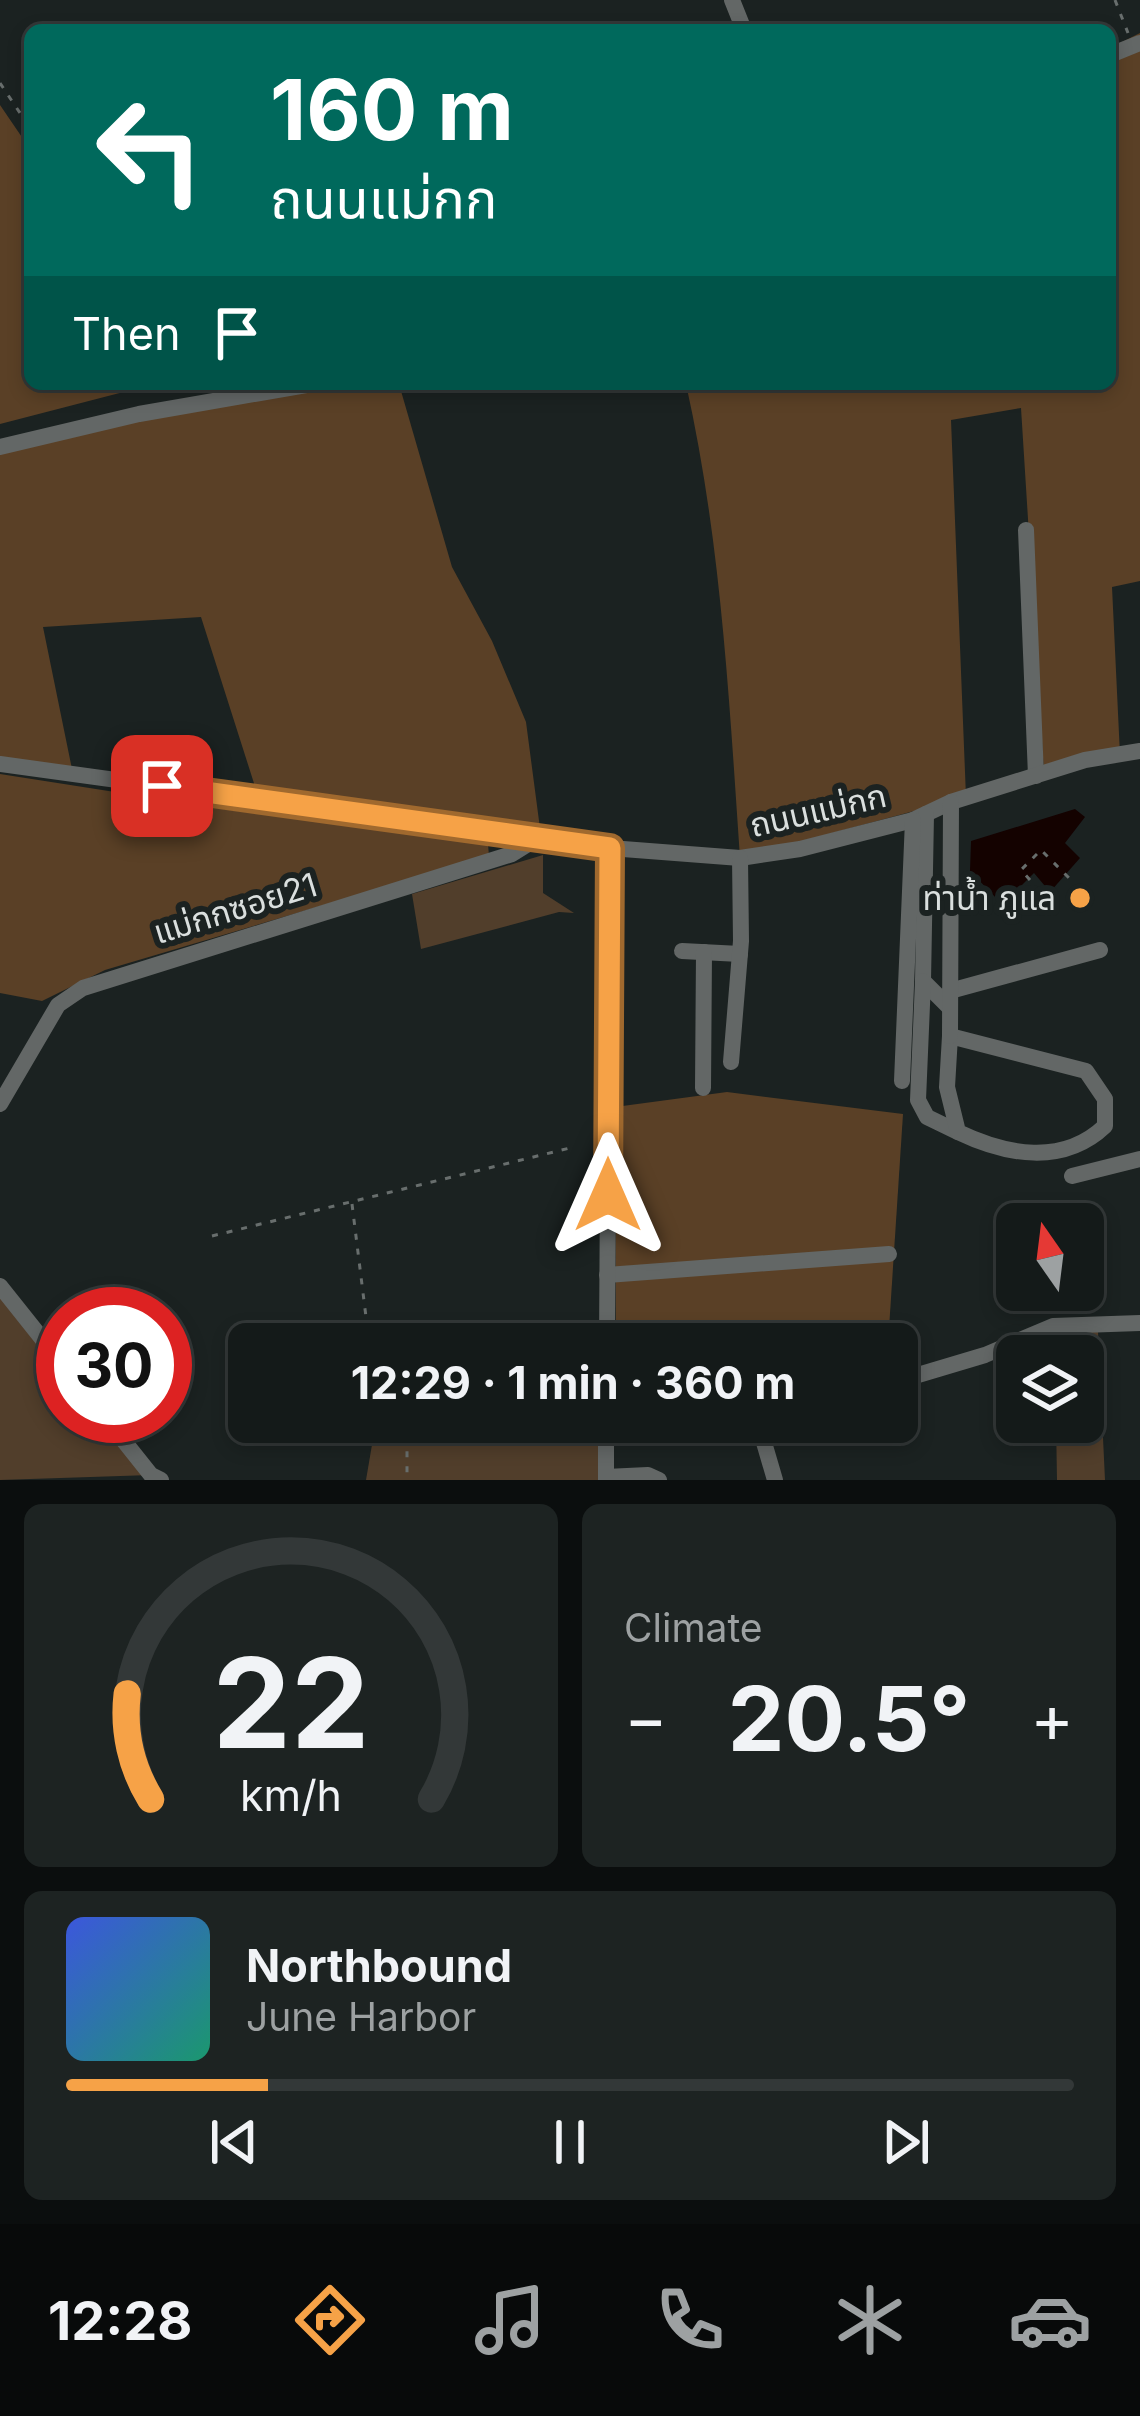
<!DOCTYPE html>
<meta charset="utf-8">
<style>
:root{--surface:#141a19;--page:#1d2322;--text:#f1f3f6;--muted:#9da1a2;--line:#333838;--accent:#f6a247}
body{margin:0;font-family:Inter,"Noto Sans Thai",sans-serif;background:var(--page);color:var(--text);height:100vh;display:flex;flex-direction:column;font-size:45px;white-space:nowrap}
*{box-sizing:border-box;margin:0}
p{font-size:39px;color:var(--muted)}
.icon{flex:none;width:66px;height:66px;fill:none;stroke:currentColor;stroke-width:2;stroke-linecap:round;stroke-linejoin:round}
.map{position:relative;height:1480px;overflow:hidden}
.drawer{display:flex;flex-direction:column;gap:24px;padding:24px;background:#0b0e0e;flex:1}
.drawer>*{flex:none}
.top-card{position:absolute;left:24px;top:24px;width:1092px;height:366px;border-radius:18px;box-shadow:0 6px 18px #0003,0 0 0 3px var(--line);background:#00695c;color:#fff;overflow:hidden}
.needle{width:78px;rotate:346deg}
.tools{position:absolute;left:996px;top:1203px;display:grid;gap:24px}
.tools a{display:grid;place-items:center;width:108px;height:108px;border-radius:18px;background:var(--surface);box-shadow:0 6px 18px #0003,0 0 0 3px var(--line);font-size:60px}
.speed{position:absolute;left:36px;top:1287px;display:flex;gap:24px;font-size:60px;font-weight:700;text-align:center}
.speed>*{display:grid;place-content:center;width:156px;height:156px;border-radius:50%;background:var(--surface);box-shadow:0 6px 18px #0003,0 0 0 3px var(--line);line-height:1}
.speed .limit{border:18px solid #d22;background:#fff;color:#111}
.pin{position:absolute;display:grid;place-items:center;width:102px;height:102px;color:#fff;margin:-51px;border-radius:24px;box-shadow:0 6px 18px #0006}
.me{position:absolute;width:132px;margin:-66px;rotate:0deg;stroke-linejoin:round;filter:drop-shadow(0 0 9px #0008)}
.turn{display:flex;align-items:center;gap:42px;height:252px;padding:0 48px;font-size:54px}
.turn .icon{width:156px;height:156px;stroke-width:2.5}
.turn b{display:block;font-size:84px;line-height:102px}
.then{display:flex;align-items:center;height:114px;padding:0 48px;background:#0003;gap:24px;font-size:45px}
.big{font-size:90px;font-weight:700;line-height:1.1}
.drawer .widget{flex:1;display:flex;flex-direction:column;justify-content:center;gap:18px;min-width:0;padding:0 42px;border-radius:18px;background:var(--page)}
.drawer .dial{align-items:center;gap:0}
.dial svg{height:312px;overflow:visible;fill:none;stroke:var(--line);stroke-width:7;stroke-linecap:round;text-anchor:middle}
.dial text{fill:var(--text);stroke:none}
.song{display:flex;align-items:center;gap:36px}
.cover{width:144px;height:144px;border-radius:18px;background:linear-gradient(135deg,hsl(230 70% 55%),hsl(160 70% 35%))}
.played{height:12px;border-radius:6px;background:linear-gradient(90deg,var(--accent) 20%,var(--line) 20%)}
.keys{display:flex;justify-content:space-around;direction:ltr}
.heat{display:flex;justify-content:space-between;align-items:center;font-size:66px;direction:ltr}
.drawer .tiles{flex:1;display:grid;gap:24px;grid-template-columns:1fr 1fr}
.widget:last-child{grid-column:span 2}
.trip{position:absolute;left:228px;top:1323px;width:690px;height:120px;border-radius:18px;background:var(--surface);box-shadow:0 6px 18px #0003,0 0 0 3px var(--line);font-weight:700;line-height:120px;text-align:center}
.tab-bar{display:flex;height:192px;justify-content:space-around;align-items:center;background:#080a0a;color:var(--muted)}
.tab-bar .icon{width:84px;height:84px}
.tab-bar .active{color:var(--accent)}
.tab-bar b{font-size:54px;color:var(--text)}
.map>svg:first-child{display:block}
.green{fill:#513e2b}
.forest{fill:#5a4026}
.water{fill:#140200}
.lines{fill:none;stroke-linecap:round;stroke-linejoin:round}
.path{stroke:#686e6d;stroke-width:3;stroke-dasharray:6 9;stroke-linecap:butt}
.minor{stroke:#636766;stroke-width:16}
.route-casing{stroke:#a0692e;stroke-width:30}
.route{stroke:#f6a247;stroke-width:21}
.poi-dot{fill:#f6a247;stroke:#1b2221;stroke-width:4.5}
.labels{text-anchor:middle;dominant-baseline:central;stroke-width:12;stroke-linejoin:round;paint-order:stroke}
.street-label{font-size:33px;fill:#dadfde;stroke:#1b2221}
.poi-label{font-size:33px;fill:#dadfde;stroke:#1b2221;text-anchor:end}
</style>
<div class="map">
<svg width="1140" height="1480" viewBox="0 0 1140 1480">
<rect width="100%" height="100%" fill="#1b2221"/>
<g class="green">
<polygon points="543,855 543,893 574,913 559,912 421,949 412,894"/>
<polygon points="0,1286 63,1365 63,1416 104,1416 151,1475 0,1480"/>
<polygon points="1098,1332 1105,1480 1057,1480 1056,1422 1083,1422 1083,1356 1054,1356 1053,1334"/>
<polygon points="429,1422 606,1422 606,1480 366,1480 374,1433"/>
</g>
<g class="forest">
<path d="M1140 33V581L1112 587 1120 755 1044 773 1021 408 951 420 966 797 740 858C729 698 721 541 686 384H1110V48Z"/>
<polygon points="0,105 30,149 30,384 172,384 139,388 0,424"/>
<polygon points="312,384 399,384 452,567 492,641 526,722 541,836 259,799 201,617 43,627 73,774 0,763 0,447"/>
<polygon points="0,774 230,810 488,844 489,856 105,970 42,1001 0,993"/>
<polygon points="727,1092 903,1114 888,1344 616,1344 615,1107"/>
</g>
<polygon class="water" points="1075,809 1085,817 1065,843 1080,858 1050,892 1034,873 1007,900 998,900 970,871 971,841"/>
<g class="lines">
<g class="path">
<polyline points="1115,0 1128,33"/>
<polyline points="0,83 30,128"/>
<polyline points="1030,880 1021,870 1041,850 1069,878"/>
<polyline points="352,1204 366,1317 374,1344"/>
<polyline points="212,1236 570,1148"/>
<polyline points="403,1422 407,1431 407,1480"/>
</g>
<g class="minor">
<polyline points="732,0 744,30"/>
<polyline points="1110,55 1140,43"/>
<polyline points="0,447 139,414 312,384"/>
<polyline points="1026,530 1036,776"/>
<polyline points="0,764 610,848 740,858 800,849 913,820 951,802 1085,760 1140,751"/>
<polyline points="926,814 923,981 950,1008"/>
<polyline points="682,951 740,954"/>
<polyline points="923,981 918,1100 927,1117 958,1132"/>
<polyline points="950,991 1100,950"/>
<path d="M950 1036 1086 1071 1105 1099V1126C1063 1166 1006 1155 958 1132L947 1087Z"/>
<polyline points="950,1036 951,802"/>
<polyline points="731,1062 741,941 740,858"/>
<polyline points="902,1081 913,820"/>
<polyline points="703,1088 704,952"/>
<polyline points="0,1104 58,1005 83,988 512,854 541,836"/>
<polyline points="1072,1176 1140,1159"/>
<polyline points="607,1275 889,1254"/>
<polyline points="0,1286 63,1365"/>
<polyline points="607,1344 610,848"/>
<polyline points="918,1375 985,1355 1053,1326 1140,1323"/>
<polyline points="104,1416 151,1475 161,1480"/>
<polyline points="758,1422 775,1480"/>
<polyline points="606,1477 648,1475 659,1480"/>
<polyline points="606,1480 606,1422"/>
</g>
</g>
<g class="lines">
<g class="route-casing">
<polyline id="route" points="162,786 610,848 608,1195"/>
</g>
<use href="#route" class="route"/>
</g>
<circle class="poi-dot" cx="1080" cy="898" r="12"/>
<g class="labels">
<g class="street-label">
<text transform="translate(818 810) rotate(-13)">ถนนแม่กก</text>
<text transform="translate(235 908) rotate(-17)">แม่กกซอย21</text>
</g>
<g class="poi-label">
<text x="1056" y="898">ท่าน้ำ ภูแล</text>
</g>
</g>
</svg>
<div class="tools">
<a><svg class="needle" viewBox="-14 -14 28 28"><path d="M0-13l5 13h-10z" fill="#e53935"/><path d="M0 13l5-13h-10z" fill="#9da1a2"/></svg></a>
<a><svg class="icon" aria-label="layers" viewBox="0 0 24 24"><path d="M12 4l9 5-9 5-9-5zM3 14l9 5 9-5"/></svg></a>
</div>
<div class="speed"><div class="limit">30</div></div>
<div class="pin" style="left:162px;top:786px;background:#d93025"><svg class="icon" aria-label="arrive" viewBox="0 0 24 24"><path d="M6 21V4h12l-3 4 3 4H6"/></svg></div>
<svg class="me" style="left:608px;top:1195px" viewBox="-20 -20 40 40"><path d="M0-17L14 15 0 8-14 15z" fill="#f6a247" stroke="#fff" stroke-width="4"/></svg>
<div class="trip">12:29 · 1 min · 360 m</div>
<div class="top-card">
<div class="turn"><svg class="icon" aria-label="left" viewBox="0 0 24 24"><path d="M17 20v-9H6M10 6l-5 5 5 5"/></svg><div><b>160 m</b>ถนนแม่กก</div></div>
<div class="then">Then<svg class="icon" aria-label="arrive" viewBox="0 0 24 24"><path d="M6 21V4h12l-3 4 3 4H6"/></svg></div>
</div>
</div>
<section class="drawer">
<div class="tiles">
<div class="widget dial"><svg viewBox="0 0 100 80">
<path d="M14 69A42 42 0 1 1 86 69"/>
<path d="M14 69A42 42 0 0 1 8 42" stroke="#f6a247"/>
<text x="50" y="56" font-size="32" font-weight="700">22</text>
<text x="50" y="72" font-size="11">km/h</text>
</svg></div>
<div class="widget"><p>Climate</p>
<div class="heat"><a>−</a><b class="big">20.5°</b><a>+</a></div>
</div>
<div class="widget">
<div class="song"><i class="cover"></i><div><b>Northbound</b><p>June Harbor</p></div></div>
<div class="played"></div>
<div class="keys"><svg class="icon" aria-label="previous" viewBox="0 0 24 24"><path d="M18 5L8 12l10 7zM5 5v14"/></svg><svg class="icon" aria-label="pause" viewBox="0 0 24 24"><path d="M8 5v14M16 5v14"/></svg><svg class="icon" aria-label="next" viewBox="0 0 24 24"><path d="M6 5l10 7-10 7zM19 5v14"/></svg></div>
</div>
</div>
</section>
<nav class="tab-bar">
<b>12:28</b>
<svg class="icon active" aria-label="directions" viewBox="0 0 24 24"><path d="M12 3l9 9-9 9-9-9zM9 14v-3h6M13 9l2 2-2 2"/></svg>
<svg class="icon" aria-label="music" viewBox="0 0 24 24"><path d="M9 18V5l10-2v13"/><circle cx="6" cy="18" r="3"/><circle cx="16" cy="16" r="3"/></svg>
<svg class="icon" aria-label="phone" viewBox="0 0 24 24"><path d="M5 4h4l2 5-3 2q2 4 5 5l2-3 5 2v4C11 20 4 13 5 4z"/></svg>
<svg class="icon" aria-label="climate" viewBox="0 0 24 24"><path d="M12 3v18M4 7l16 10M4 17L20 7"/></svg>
<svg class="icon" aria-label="car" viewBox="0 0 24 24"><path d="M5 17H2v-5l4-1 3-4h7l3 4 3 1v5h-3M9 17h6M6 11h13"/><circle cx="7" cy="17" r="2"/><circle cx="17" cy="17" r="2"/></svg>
</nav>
